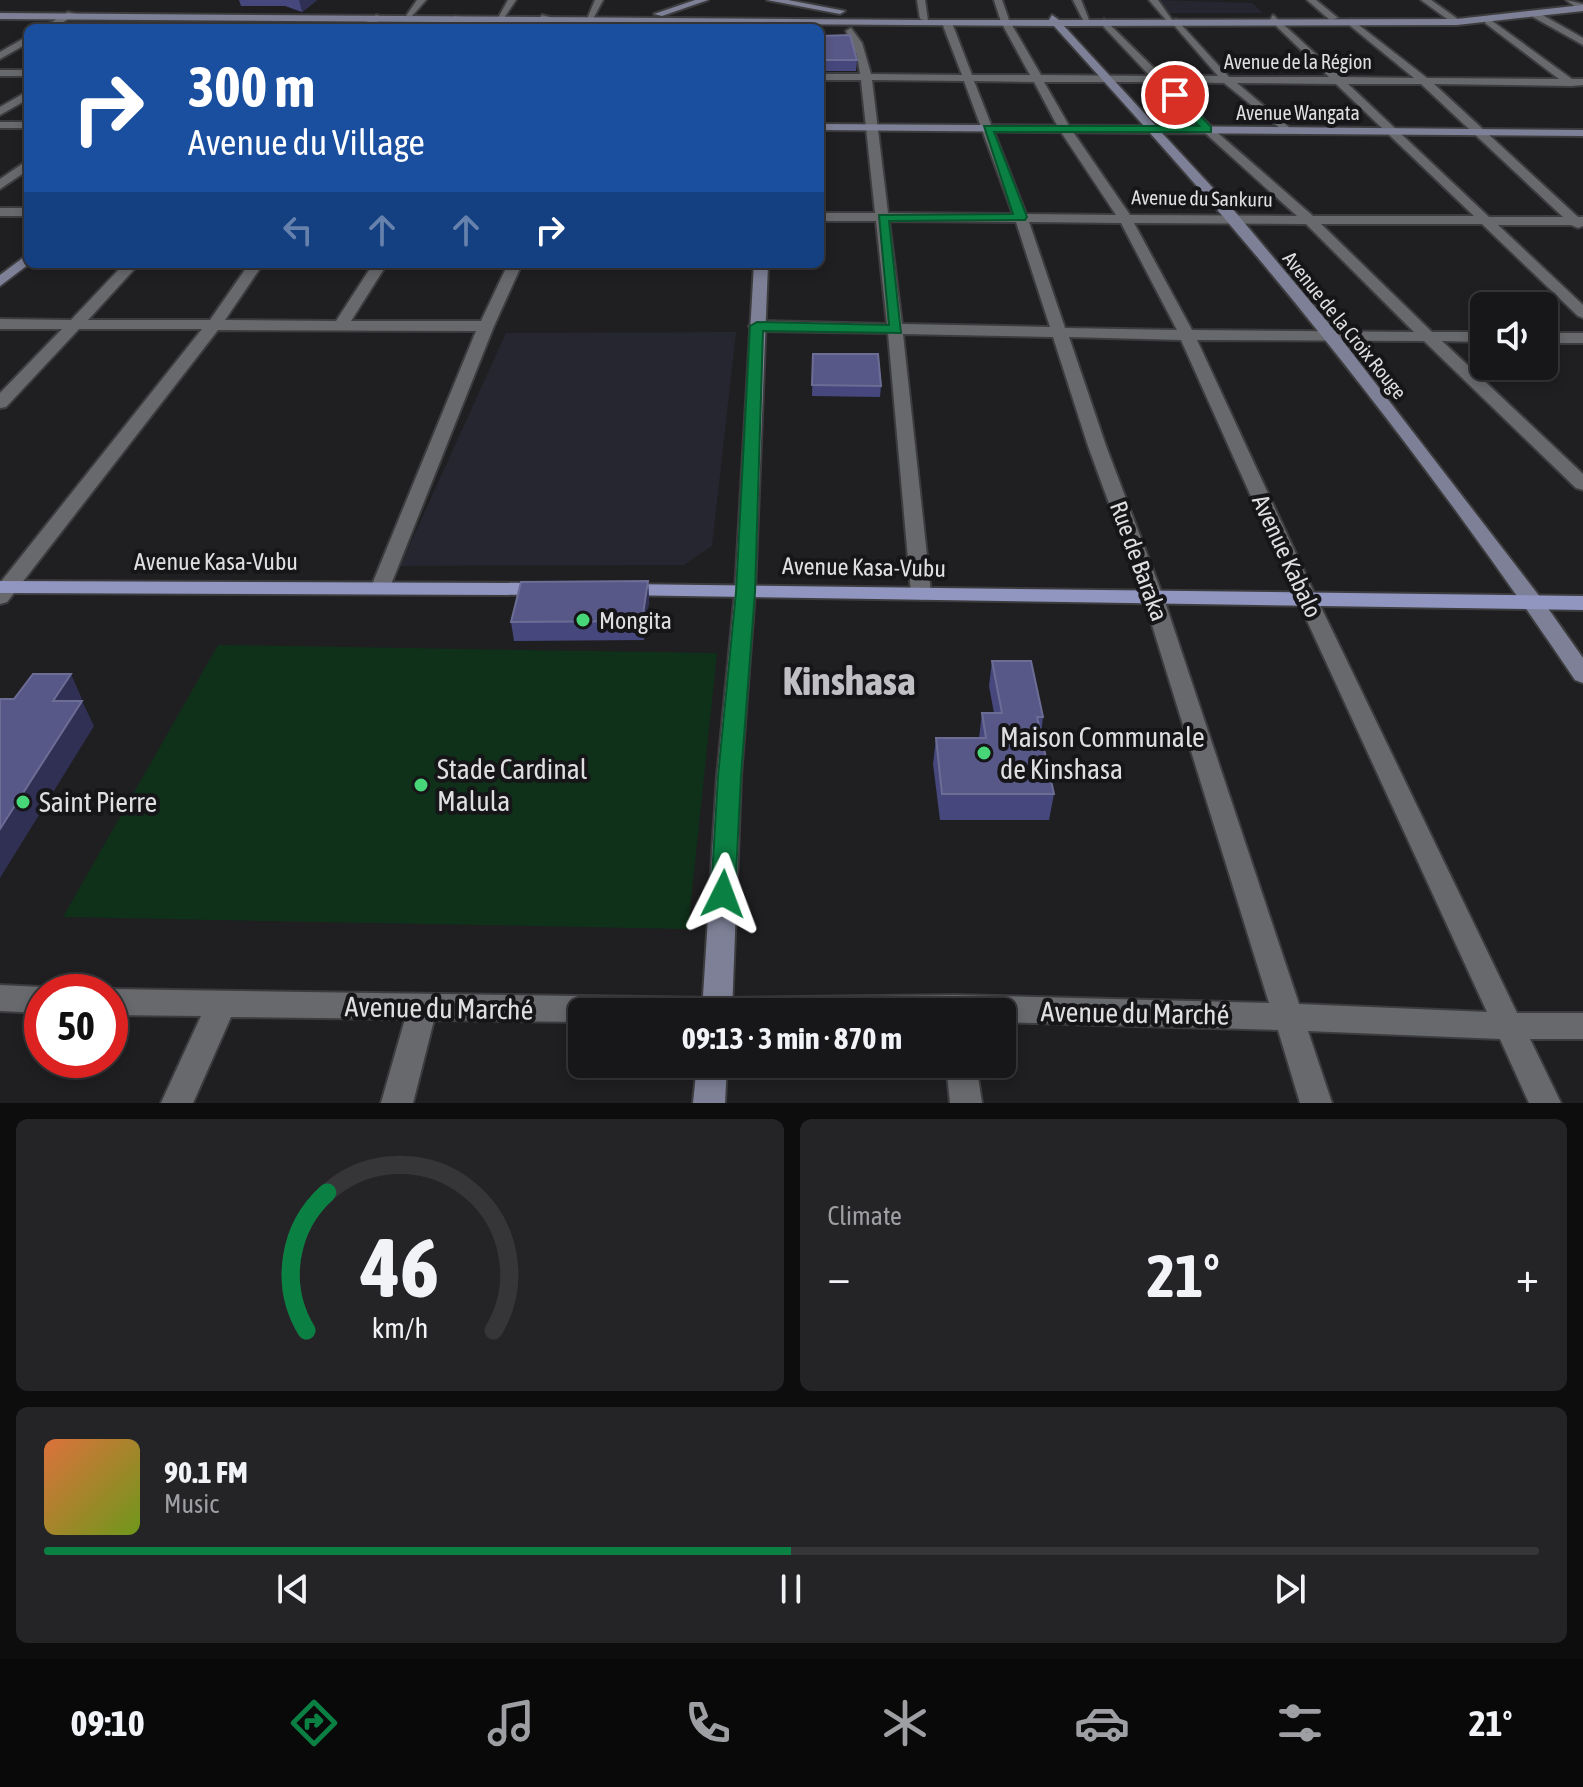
<!DOCTYPE html>
<meta charset="utf-8">
<style>
:root{--surface:#17171a;--page:#242427;--text:#f1f3f6;--muted:#9e9fa2;--line:#363639;--accent:#0b8043}
body{margin:0;font-family:"Asap Condensed",sans-serif;background:var(--page);color:var(--text);height:100vh;display:flex;flex-direction:column;font-size:30px;white-space:nowrap}
*{box-sizing:border-box;margin:0}
p{font-size:26px;color:var(--muted)}
.icon{flex:none;width:44px;height:44px;fill:none;stroke:currentColor;stroke-width:2;stroke-linecap:round;stroke-linejoin:round}
.map{position:relative;height:1103px;overflow:hidden}
.sheet{display:flex;flex-direction:column;gap:16px;padding:16px;background:#0d0d0e;flex:1}
.sheet>*{flex:none}
.guide{position:absolute;left:24px;top:24px;width:800px;height:244px;border-radius:12px;box-shadow:0 4px 12px #0003,0 0 0 2px var(--line);background:#1a4fa0;color:#fff;overflow:hidden}
.fabs{position:absolute;left:1470px;top:292px;display:grid;gap:16px}
.fabs a{display:grid;place-items:center;width:88px;height:88px;border-radius:12px;background:var(--surface);box-shadow:0 4px 12px #0003,0 0 0 2px var(--line);font-size:40px}
.speed{position:absolute;left:24px;top:974px;display:flex;gap:16px;font-size:40px;font-weight:700;text-align:center}
.speed>*{display:grid;place-content:center;width:104px;height:104px;border-radius:50%;background:var(--surface);box-shadow:0 4px 12px #0003,0 0 0 2px var(--line);line-height:1}
.speed .limit{border:12px solid #d22;background:#fff;color:#111}
.pin{position:absolute;display:grid;place-items:center;width:68px;height:68px;color:#fff;margin:-34px;border:4px solid #fff;border-radius:50%;box-shadow:0 2px 8px #0007}
.me{position:absolute;width:88px;margin:-44px;rotate:3deg;stroke-linejoin:round;filter:drop-shadow(0 0 6px #0008)}
.turn{display:flex;align-items:center;gap:28px;height:168px;padding:0 32px;font-size:36px}
.turn .icon{width:104px;height:104px;stroke-width:2.5}
.turn b{display:block;font-size:56px;line-height:68px}
.lanes{display:flex;align-items:center;height:76px;padding:0 32px;background:#0003;justify-content:center;gap:40px;direction:ltr}
.lanes .off{opacity:.35}
.big{font-size:60px;font-weight:700;line-height:1.1}
.sheet .tile{flex:1;display:flex;flex-direction:column;justify-content:center;gap:12px;min-width:0;padding:0 28px;border-radius:12px;background:var(--page)}
.sheet .dial{align-items:center;gap:0}
.dial svg{height:208px;overflow:visible;fill:none;stroke:var(--line);stroke-width:7;stroke-linecap:round;text-anchor:middle}
.dial text{fill:var(--text);stroke:none}
.song{display:flex;align-items:center;gap:24px}
.cover{width:96px;height:96px;border-radius:12px;background:linear-gradient(135deg,hsl(20 70% 55%),hsl(80 70% 35%))}
.played{height:8px;border-radius:4px;background:linear-gradient(90deg,var(--accent) 50%,var(--line) 50%)}
.keys{display:flex;justify-content:space-around;direction:ltr}
.heat{display:flex;justify-content:space-between;align-items:center;font-size:44px;direction:ltr}
.sheet .tiles{flex:1;display:grid;gap:16px;grid-template-columns:1fr 1fr}
.tile:last-child{grid-column:span 2}
.trip{position:absolute;left:568px;top:998px;width:448px;height:80px;border-radius:12px;background:var(--surface);box-shadow:0 4px 12px #0003,0 0 0 2px var(--line);font-weight:700;line-height:80px;text-align:center}
.tabs{display:flex;height:128px;justify-content:space-around;align-items:center;background:#09090a;color:var(--muted)}
.tabs .icon{width:56px;height:56px}
.tabs .selected{color:var(--accent)}
.tabs b{font-size:36px;color:var(--text)}
.map>svg:first-child{display:block}
.built{fill:#25262f}
.green{fill:#0f311a}
.lines{fill:none;stroke-linecap:round;stroke-linejoin:round}
.street-casing{stroke:#3c3c3e;stroke-width:4}
.secondary-casing{stroke:#3c3c3e;stroke-width:4}
.primary-casing{stroke:#3c3c3e;stroke-width:4}
.street{fill:#68696c;fill-rule:evenodd}
.secondary{fill:#7d8096;fill-rule:evenodd}
.primary{fill:#9196c1;fill-rule:evenodd}
.wall{fill:#46477d}
.shaded-wall{fill:#303054}
.building{fill:#575887;stroke:#6c6d95;stroke-width:2}
.route{fill:#0b8043;stroke:#07532c;stroke-width:2}
.poi-dot{fill:#47d779;stroke:#161619;stroke-width:3}
.labels{text-anchor:middle;dominant-baseline:central;stroke-width:8;stroke-linejoin:round;paint-order:stroke}
.far-street-label{font-size:20px;fill:#dfdfe1;stroke:#161619}
.street-label{font-size:24px;fill:#dfdfe1;stroke:#161619}
.poi-label{font-size:24px;fill:#dfdfe1;stroke:#161619;text-anchor:start}
.near-poi-label{font-size:28px;fill:#dfdfe1;stroke:#161619;text-anchor:start}
.near-street-label{font-size:28px;fill:#dfdfe1;stroke:#161619}
.town-label{font-size:40px;font-weight:bold;fill:#c0c0c4;stroke:#161619}
</style>
<div class="map">
<svg width="1583" height="1103" viewBox="0 0 1583 1103">
<rect width="100%" height="100%" fill="#1f1f22"/>
<g class="built">
<polygon points="1159,0 1252,3 1263,13 1169,13"/>
<polygon points="76,22 292,23 286,28 56,28 64,23"/>
<polygon points="736,332 712,546 684,565 400,566 506,333"/>
</g>
<polygon class="green" points="218,645 717,653 688,929 63,917"/>
<g class="lines">
<g class="street-casing">
<g id="street">
<polygon points="417,0 426,0 412,16 406,16"/>
<polygon points="508,0 516,0 504,18 498,18"/>
<polygon points="595,0 603,0 593,19 587,19"/>
<polygon points="917,0 925,0 928,21 920,19"/>
<path d="M994 0H1002L1009 20 1041 75 1150 76 1101 24 1104 19 1162 76H1218L1173 24 1176 19 1229 77H1329L1270 20 1273 15 1341 77 1414 78 1348 24 1351 19 1427 78 1559 79 1485 23 1488 18 1572 79H1583V85L1571 86 1434 84 1578 217H1583V226L1578 228 1571 225H1498L1583 305V318L1578 316 1482 224H1321L1432 332H1484V342L1442 341 1583 474V490L1576 488 1424 341 1197 340 1317 599 1517 1013H1583V1039H1530L1561 1103H1529L1500 1039 1308 1031 1332 1103H1300L1278 1030 1002 1022V1012H582V1022L434 1020 413 1103H381L405 1019 231 1017 193 1103H161L201 1016 110 1015V992H102L110 989 717 998 955 995 1269 1003 1144 599 1088 446 1053 337 903 334 931 593 921 600 911 593 888 333 757 331 749 326 757 321 887 324 876 221H820V213H875L861 80H820V74H860L857 55 846 31 851 28 862 43 871 74 962 75 942 23 947 20 952 23 972 75H1030L1001 22ZM872 80 964 81 1013 214 888 213ZM974 81 1034 82 1059 129 1116 215 1026 214ZM1044 82H1156L1204 132 1297 216 1130 215 1071 129ZM1168 82 1224 83 1286 133 1290 132V128L1237 83 1336 84 1474 216H1313L1212 128ZM1348 84H1421L1563 217H1489ZM889 221 1016 222 1050 327 902 324ZM1029 222 1121 223 1177 330 1065 328ZM1134 223 1306 224 1414 332 1192 330ZM1069 337 1181 340 1297 599 1487 1012 1299 1004 1164 599 1106 446Z"/>
<polygon points="1073,0 1081,0 1089,20 1083,20"/>
<polygon points="1149,0 1158,0 1172,20 1166,20"/>
<polygon points="1307,0 1316,0 1338,18 1330,20"/>
<polygon points="1421,0 1431,0 1462,22 1454,24"/>
<polygon points="1566,0 1583,4 1583,8 1577,8"/>
<polygon points="68,12 76,14 54,28 42,28"/>
<polygon points="1533,13 1539,13 1583,38 1583,45 1533,17"/>
<polygon points="376,15 384,17 369,28 358,28"/>
<polygon points="542,15 550,17 541,28 531,28"/>
<polygon points="455,16 463,18 451,28 440,28"/>
<polygon points="28,36 28,43 0,59 0,52"/>
<rect x="0" y="70" width="28" height="6"/>
<polygon points="28,91 28,99 0,115 0,107"/>
<rect x="0" y="122" width="28" height="6"/>
<polygon points="28,160 28,170 0,189 0,179"/>
<rect x="0" y="208" width="28" height="8"/>
<polygon points="124,264 139,264 88,320 210,320 249,264 263,264 225,320 336,321 373,264 387,264 351,321 481,321 508,264 522,264 494,326 388,592 374,592 371,587 476,331 218,330 7,602 0,604 0,583 202,329 79,329 6,407 0,408 0,393 62,329 0,329 0,319 71,320"/>
<rect x="1544" y="333" width="39" height="10"/>
<polygon points="0,985 42,987 53,992 42,992 42,1013 0,1011"/>
<polygon points="946,1064 976,1064 982,1103 950,1103"/>
</g>
</g>
<g class="secondary-casing">
<g id="secondary">
<polygon points="695,0 708,0 662,16 654,14"/>
<polygon points="767,0 788,0 845,11 840,14"/>
<path d="M1583 5V11L1457 25 1064 26 1156 126 1583 130V136L1162 133 1237 214 1336 332 1540 597 1583 658V683L1575 680C1446 489 1304 305 1150 133L820 130V124L1144 126 1054 26 0 19V13L927 20H1049L1052 15 1059 20 1457 19Z"/>
<polygon points="28,254 29,264 0,286 0,275"/>
<polygon points="754,264 768,264 755,592 741,776 732,1012 702,1012 717,776 735,592"/>
<polygon points="697,1064 727,1064 725,1103 693,1103"/>
</g>
</g>
<g class="primary-casing">
<g id="primary">
<polygon points="0,581 544,583 554,589 544,595 0,593"/>
<polygon points="624,584 1583,596 1583,610 617,595 614,590"/>
</g>
</g>
<use href="#street" class="street"/>
<use href="#secondary" class="secondary"/>
<use href="#primary" class="primary"/>
</g>
<g class="wall">
<polygon points="239,0 317,0 302,12 285,6 241,6"/>
<polygon points="820,36 857,60 856,71 820,71"/>
<polygon points="813,354 881,386 880,397 812,396"/>
<polygon points="648,581 649,600 644,640 514,641 511,622"/>
<polygon points="992,661 1043,717 1041,734 1054,794 1049,820 940,820 933,764 936,738 979,738 982,713 994,713 989,686"/>
</g>
<g class="shaded-wall">
<polygon points="299,0 317,0 302,12"/>
<polygon points="648,581 649,600 644,640 642,621"/>
<polygon points="71,674 82,699 65,726 53,701"/>
<polygon points="82,701 94,726 0,878 0,829"/>
</g>
<g class="building">
<polygon points="850,35 857,60 820,60 820,36"/>
<polygon points="813,354 878,354 881,386 812,385"/>
<polygon points="648,581 642,621 511,622 521,582"/>
<polygon points="992,661 1031,661 1043,717 1037,717 1054,794 942,794 936,738 986,738 982,713 1002,713"/>
<polygon points="33,674 71,674 53,701 82,701 0,829 0,699 14,699"/>
</g>
<polygon class="route" points="1172,93 1179,93 1211,127 1211,132 994,132 1027,217 1025,220 889,221 901,333 763,331 755,592 741,776 735,894 732,901 723,904 715,901 711,894 718,776 736,592 750,326 757,322 889,325 879,215 1013,214 984,126 1199,126 1172,97"/>
<g class="poi-dot">
<circle cx="583" cy="620" r="8"/>
<circle cx="984" cy="753" r="8"/>
<circle cx="421" cy="785" r="8"/>
<circle cx="23" cy="802" r="8"/>
</g>
<g class="labels">
<g class="far-street-label">
<text x="1298" y="61">Avenue de la Région</text>
<text x="1298" y="112">Avenue Wangata</text>
<text transform="translate(1202 198) rotate(1)">Avenue du Sankuru</text>
<text transform="translate(1345 325) rotate(51)">Avenue de la Croix Rouge</text>
</g>
<g class="street-label">
<text transform="translate(1287 556) rotate(65)">Avenue Kabalo</text>
<text x="216" y="561">Avenue Kasa-Vubu</text>
<text transform="translate(1139 561) rotate(70)">Rue de Baraka</text>
<text transform="translate(864 567) rotate(1)">Avenue Kasa-Vubu</text>
</g>
<g class="poi-label">
<text x="599" y="620">Mongita</text>
</g>
<g class="near-poi-label">
<text x="1000" y="737">Maison Communale<tspan x="1000" dy="32">de Kinshasa</tspan></text>
<text x="437" y="769">Stade Cardinal<tspan x="437" dy="32">Malula</tspan></text>
<text x="39" y="802">Saint Pierre</text>
</g>
<g class="near-street-label">
<text transform="translate(439 1008) rotate(1)">Avenue du Marché</text>
<text transform="translate(1135 1013) rotate(1)">Avenue du Marché</text>
</g>
<g class="town-label">
<text x="849" y="680">Kinshasa</text>
</g>
</g>
</svg>
<div class="fabs">
<a><svg class="icon" aria-label="sound" viewBox="0 0 24 24"><path d="M4 9h4l5-4v14l-5-4H4zM17 9q2 3 0 6"/></svg></a>
</div>
<div class="speed"><div class="limit">50</div></div>
<div class="pin" style="left:1175px;top:95px;background:#d93025"><svg class="icon" aria-label="arrive" viewBox="0 0 24 24"><path d="M6 21V4h12l-3 4 3 4H6"/></svg></div>
<svg class="me" style="left:723px;top:894px" viewBox="-20 -20 40 40"><path d="M0-17L14 15 0 8-14 15z" fill="#0b8043" stroke="#fff" stroke-width="4"/></svg>
<div class="trip">09:13 · 3 min · 870 m</div>
<div class="guide">
<div class="turn"><svg class="icon" aria-label="right" viewBox="0 0 24 24"><path d="M7 20v-9h11M14 6l5 5-5 5"/></svg><div><b>300 m</b>Avenue du Village</div></div>
<div class="lanes"><svg class="icon off" aria-label="left" viewBox="0 0 24 24"><path d="M17 20v-9H6M10 6l-5 5 5 5"/></svg><svg class="icon off" aria-label="ahead" viewBox="0 0 24 24"><path d="M12 20V5M6 11l6-6 6 6"/></svg><svg class="icon off" aria-label="ahead" viewBox="0 0 24 24"><path d="M12 20V5M6 11l6-6 6 6"/></svg><svg class="icon" aria-label="right" viewBox="0 0 24 24"><path d="M7 20v-9h11M14 6l5 5-5 5"/></svg></div>
</div>
</div>
<section class="sheet">
<div class="tiles">
<div class="tile dial"><svg viewBox="0 0 100 80">
<path d="M14 69A42 42 0 1 1 86 69"/>
<path d="M14 69A42 42 0 0 1 22 16" stroke="#0b8043"/>
<text x="50" y="56" font-size="32" font-weight="700">46</text>
<text x="50" y="72" font-size="11">km/h</text>
</svg></div>
<div class="tile"><p>Climate</p>
<div class="heat"><a>−</a><b class="big">21°</b><a>+</a></div>
</div>
<div class="tile">
<div class="song"><i class="cover"></i><div><b>90.1 FM</b><p>Music</p></div></div>
<div class="played"></div>
<div class="keys"><svg class="icon" aria-label="previous" viewBox="0 0 24 24"><path d="M18 5L8 12l10 7zM5 5v14"/></svg><svg class="icon" aria-label="pause" viewBox="0 0 24 24"><path d="M8 5v14M16 5v14"/></svg><svg class="icon" aria-label="next" viewBox="0 0 24 24"><path d="M6 5l10 7-10 7zM19 5v14"/></svg></div>
</div>
</div>
</section>
<nav class="tabs">
<b>09:10</b>
<svg class="icon selected" aria-label="directions" viewBox="0 0 24 24"><path d="M12 3l9 9-9 9-9-9zM9 14v-3h6M13 9l2 2-2 2"/></svg>
<svg class="icon" aria-label="music" viewBox="0 0 24 24"><path d="M9 18V5l10-2v13"/><circle cx="6" cy="18" r="3"/><circle cx="16" cy="16" r="3"/></svg>
<svg class="icon" aria-label="phone" viewBox="0 0 24 24"><path d="M5 4h4l2 5-3 2q2 4 5 5l2-3 5 2v4C11 20 4 13 5 4z"/></svg>
<svg class="icon" aria-label="climate" viewBox="0 0 24 24"><path d="M12 3v18M4 7l16 10M4 17L20 7"/></svg>
<svg class="icon" aria-label="car" viewBox="0 0 24 24"><path d="M5 17H2v-5l4-1 3-4h7l3 4 3 1v5h-3M9 17h6M6 11h13"/><circle cx="7" cy="17" r="2"/><circle cx="17" cy="17" r="2"/></svg>
<svg class="icon" aria-label="filters" viewBox="0 0 24 24"><path d="M4 7h16M4 17h16"/><circle cx="9" cy="7" r="2"/><circle cx="15" cy="17" r="2"/></svg>
<b>21°</b>
</nav>
